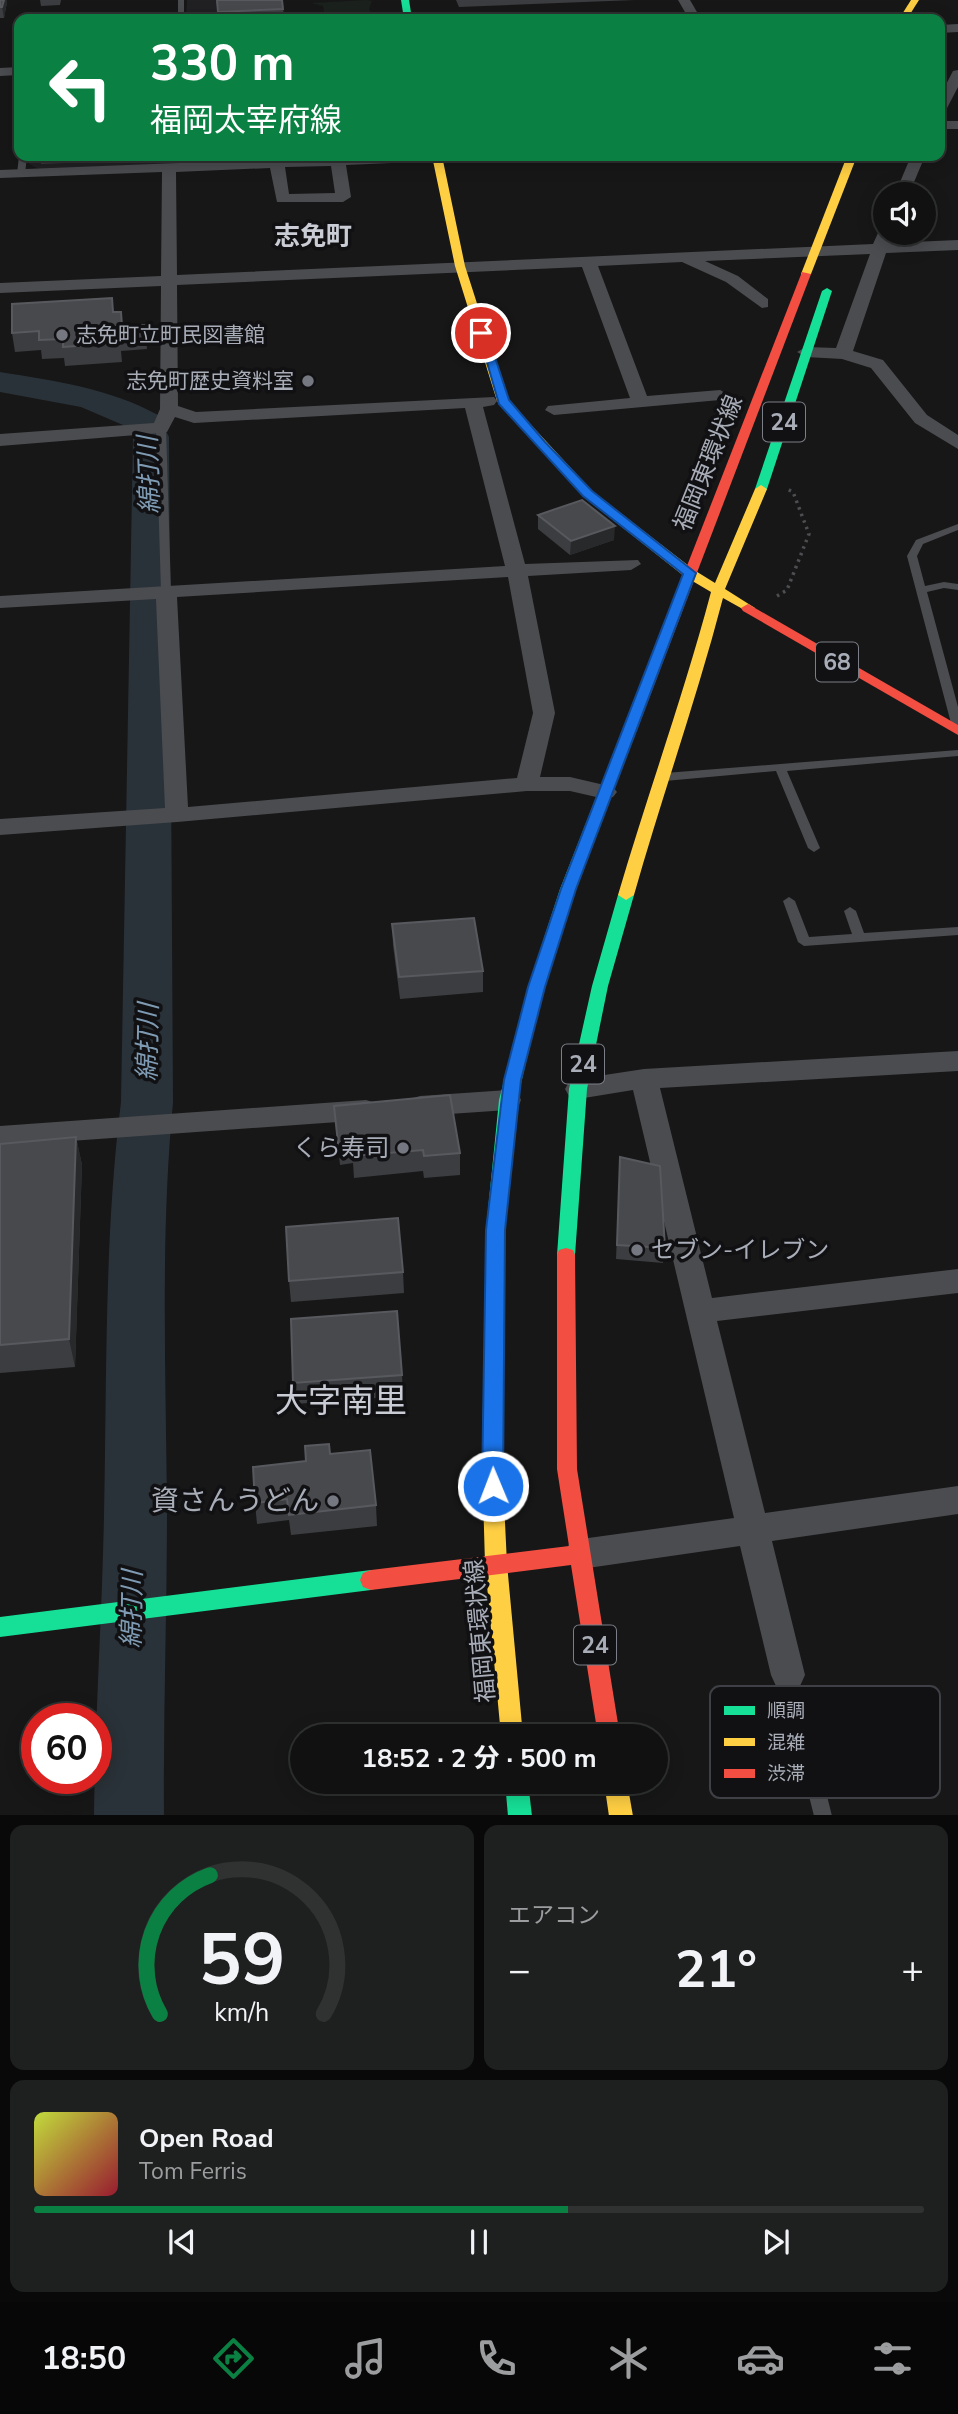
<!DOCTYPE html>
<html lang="ja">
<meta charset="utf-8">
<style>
:root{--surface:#111;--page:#1e1f1f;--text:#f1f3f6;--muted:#9c9d9f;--line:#303131;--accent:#0b8043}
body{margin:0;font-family:"Nunito Sans","Noto Sans JP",sans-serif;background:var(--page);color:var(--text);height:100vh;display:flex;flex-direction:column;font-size:26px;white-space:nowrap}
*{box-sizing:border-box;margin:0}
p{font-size:23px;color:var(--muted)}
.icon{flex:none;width:38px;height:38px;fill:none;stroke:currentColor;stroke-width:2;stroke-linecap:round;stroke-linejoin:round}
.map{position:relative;height:1815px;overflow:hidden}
.panel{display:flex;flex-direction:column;gap:10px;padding:10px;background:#090909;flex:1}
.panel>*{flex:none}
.top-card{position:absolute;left:14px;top:14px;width:931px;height:147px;border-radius:14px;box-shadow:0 4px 18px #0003,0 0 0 2px var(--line);background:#0b8043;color:#fff;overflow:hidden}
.fabs{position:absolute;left:873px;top:182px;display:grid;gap:14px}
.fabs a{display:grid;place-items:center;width:63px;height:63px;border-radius:50%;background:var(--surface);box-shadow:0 4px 18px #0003,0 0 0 2px var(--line);font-size:35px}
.speed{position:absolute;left:21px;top:1703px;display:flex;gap:14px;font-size:35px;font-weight:700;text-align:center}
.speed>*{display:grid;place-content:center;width:91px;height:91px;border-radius:50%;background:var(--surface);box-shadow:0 4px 18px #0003,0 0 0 2px var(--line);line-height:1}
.speed .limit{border:10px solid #d22;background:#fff;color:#111}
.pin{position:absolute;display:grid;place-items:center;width:60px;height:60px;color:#fff;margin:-30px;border:4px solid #fff;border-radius:50%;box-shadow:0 2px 7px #0007}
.me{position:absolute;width:77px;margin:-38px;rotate:359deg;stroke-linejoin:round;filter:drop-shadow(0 0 5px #0008)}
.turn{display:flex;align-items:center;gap:24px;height:147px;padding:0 21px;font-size:32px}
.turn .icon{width:91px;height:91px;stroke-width:2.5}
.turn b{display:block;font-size:49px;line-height:60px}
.big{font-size:52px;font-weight:700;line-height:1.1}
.panel .widget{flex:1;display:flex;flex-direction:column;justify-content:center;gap:10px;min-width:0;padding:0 24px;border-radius:14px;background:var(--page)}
.panel .dial{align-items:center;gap:0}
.dial svg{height:182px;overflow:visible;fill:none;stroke:var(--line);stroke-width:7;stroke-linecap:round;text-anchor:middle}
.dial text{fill:var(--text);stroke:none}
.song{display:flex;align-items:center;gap:21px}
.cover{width:84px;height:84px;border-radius:10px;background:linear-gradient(135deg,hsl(70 70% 55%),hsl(350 70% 35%))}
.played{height:7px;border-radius:4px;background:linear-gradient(90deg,var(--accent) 60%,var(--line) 60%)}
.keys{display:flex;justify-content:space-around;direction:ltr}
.heat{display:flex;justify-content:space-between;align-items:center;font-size:38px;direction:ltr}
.panel .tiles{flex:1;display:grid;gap:10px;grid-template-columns:1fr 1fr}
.widget:last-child{grid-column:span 2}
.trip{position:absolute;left:290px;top:1724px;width:378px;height:70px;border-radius:35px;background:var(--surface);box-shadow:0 4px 18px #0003,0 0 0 2px var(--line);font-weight:700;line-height:70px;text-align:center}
.dock{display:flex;height:112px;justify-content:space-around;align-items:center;background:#070707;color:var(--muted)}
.dock .icon{width:49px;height:49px}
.dock .current{color:var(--accent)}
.dock b{font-size:32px;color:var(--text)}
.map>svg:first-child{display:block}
.built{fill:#212124}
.green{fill:#1b211c}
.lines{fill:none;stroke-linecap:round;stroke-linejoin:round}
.river{fill:#2a3239;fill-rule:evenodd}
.path{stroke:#4d4e52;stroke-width:3.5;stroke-dasharray:2.5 4.5;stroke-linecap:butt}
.lane{fill:#4b4c50;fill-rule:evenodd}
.street{fill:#4b4c50;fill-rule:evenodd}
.fast{fill:#16e098;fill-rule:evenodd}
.slow{fill:#ffcf43;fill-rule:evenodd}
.jam{fill:#f24e42;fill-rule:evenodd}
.wall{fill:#3c3d40}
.shaded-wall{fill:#28292a}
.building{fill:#48494d;stroke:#57595e;stroke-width:2}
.route{fill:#1a73e8;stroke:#114b97;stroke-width:2}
.poi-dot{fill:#757880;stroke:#111113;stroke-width:2.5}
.labels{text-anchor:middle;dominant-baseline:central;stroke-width:7;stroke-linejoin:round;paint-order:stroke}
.far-poi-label{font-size:21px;fill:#a8adb8;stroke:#111113;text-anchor:start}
.shield{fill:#111113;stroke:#7b7e86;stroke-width:2}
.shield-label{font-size:23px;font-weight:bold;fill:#a8adb8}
.street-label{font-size:24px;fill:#a8adb8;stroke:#111113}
.poi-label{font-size:24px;fill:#a8adb8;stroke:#111113;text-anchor:end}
.far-district-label{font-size:26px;font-weight:bold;fill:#c9ccd4;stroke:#111113}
.water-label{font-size:26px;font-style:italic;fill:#7f9bb3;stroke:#111113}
.near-poi-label{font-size:28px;fill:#a8adb8;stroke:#111113;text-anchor:end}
.near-quarter-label{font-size:33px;fill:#c9ccd4;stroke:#111113}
.key{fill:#111113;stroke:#3e4045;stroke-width:2}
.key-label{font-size:19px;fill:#a8adb8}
</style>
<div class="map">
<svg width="958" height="1816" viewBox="0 0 958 1816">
<rect width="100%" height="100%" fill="#171717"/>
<g class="built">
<polygon points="187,0 282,0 286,19 186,19"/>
<polygon points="30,156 387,156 39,169 29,164"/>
</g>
<polygon class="green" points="367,0 372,1 369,9 375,19 325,19 323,6 311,3"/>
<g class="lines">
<path class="river" d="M0 372C55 381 109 388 158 415L169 437 173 1102C160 1239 166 1377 167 1514 167 1615 163 1715 164 1816H94C95 1718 102 1617 104 1516 107 1378 104 1239 121 1102L133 437 130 428 81 407 0 392Z"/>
<polyline class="path" points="777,596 787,590 809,534 793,492 787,489"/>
<g class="lane">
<rect x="178" y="0" width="6" height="19"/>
<polygon points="19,156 27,156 25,174 21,176 17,174"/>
<polygon points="161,425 166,428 171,591 166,594 161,591 156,428"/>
<polygon points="958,524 958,530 923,544 917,556 925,586 944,582 958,584 958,590 944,588 927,592 958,707 958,730 952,727 907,556 916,540"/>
<polygon points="958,750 958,756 787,771 820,848 814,852 808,848 776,771 665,781 659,777 665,773"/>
<polygon points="789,897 795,901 809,937 852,934 844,911 850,907 856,911 864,933 958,927 958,935 804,946 798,942 783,901"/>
<polygon points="788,1667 794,1669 797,1675 832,1816 814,1816 779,1675 782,1669"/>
</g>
<g class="street">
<polygon points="678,0 690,0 701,19 689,19"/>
<polygon points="958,24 958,32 940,33 940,25"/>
<polygon points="19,67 19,75 0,76 0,68"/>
<polygon points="958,70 958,87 945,112 940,113 940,96 953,71"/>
<rect x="940" y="121" width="18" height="8"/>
<path d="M355 156 444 157 437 161 346 165 351 197 343 202H277L270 168 176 172 177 275 873 244 878 233 884 231 892 236 889 243 958 240V250L886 253 853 351 883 360 927 415 958 435V449L915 423 871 368 842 359 806 357 797 352 806 347 836 348 870 254 705 261 738 276 768 299V307L762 308 726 282 682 262 598 266 647 396 720 390 729 395 720 400 554 415 545 410 548 406 630 398 582 267 177 285 178 406 196 412 494 397 497 401 494 405 483 407 525 564 638 560 641 564 631 570 528 576 555 713 540 777H570L613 787 617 792 613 797 605 799 570 791H527L177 822 0 835V819L165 808 156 599 0 608V596L505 566 465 408 194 423 175 417 167 432 161 433 0 446V434L154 423 160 409 161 286 0 293V283L161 276 162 172 0 178V170ZM331 166 335 193 289 194 285 167ZM508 577 533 713 517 778 188 807 177 597Z"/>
<polygon points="911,156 925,156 909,194 895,194"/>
<polygon points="958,1051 958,1071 660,1088 712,1298 958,1269 958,1293 717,1321 765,1513 958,1486 958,1514 772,1541 805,1675 800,1686 788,1691 776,1686 771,1675 740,1546 581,1569 569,1564 565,1554 569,1544 581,1539 734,1518 633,1090 578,1099 569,1096 565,1089 569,1082 578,1079 644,1069"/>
<polygon points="508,1090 518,1093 521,1100 518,1107 508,1110 420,1116 410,1113 406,1106 410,1099 420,1096"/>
<polygon points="366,1100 376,1103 380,1110 376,1117 366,1120 0,1146 0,1126"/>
</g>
<g class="fast">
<polygon points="401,0 409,0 412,19 404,19"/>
<polygon points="827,288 832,291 767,489 765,492 757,492 755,489 822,291"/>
<polygon points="636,710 643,714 576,889 544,987 517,1100 504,1230 503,1287 501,1292 494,1295 487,1292 485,1287 486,1230 499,1100 528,987 560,889 629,714"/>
<polygon points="626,890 634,895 608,986 587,1089 575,1255 573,1260 566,1262 559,1260 557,1255 569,1089 592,986 618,895"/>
<polygon points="371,1570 379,1573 382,1580 379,1587 371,1590 0,1637 0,1617"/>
<polygon points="505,1782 528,1782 532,1816 508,1816"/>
</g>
<g class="slow">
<polygon points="911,0 919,0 907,19 899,19"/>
<path d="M432 156H442L465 266 508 400 592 491 694 570 715 583 755 489 761 485 767 489 725 589 755 608 748 612 723 598C697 698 662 796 634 895L626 900 618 895C648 793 684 694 711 592L684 576 584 497 497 401 455 266Z"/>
<polygon points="847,156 857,156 811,274 802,276 801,274"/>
<polygon points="494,1279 501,1282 503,1287 502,1460 507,1564 523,1736 501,1736 485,1564 482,1460 485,1287 487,1282"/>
<polygon points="604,1782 627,1782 633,1816 609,1816"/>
</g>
<g class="jam">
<polygon points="802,272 811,274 643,714 636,718 631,717 629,714"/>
<polygon points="748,604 958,725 958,735 743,611 741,608"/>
<polygon points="566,1248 573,1250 575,1255 577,1469 620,1736 598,1736 571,1565 371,1590 363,1587 360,1580 363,1573 371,1570 569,1546 557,1469 557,1255 559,1250"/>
</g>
</g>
<g class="wall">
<polygon points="0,0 7,2 4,18 0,18"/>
<polygon points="40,0 61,0 60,5 41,6"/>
<polygon points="216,0 283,9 284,19 219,19"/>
<polygon points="456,0 635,0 459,7"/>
<polygon points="40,156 64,156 64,163 41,164"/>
<polygon points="67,156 86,156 86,160 67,161"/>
<polygon points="137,156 188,156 188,161 138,163"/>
<polygon points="291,156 356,156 356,158 292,161"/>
<polygon points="114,312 121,312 122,326 145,325 147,349 121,351 122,362 65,366 64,358 42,359 41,350 15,352 12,333"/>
<polygon points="538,515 614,540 570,555 538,529"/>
<polygon points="392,924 483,971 483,992 400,999 393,945"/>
<polygon points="334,1106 460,1153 460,1175 424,1178 423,1171 354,1178 353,1163 340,1165"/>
<polygon points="76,1137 82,1165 75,1367 0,1373 0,1144"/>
<polygon points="620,1157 665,1248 663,1263 616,1259"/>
<polygon points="403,1272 404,1293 291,1302 289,1281"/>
<polygon points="402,1375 403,1396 295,1404 293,1383"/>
<polygon points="306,1461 376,1505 377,1526 291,1535 289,1520 257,1524 255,1503"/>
</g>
<g class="shaded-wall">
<polygon points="4,0 7,0 7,2 4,18 2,7"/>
<polygon points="615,526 614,540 570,555 571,541"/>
<polygon points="76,1137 82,1165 75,1367 69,1339"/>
</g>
<g class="building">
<polygon points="0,0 4,0 2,7 0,7"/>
<polygon points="217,0 282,0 283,9 218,12"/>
<polygon points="112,298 113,312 121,312 122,326 145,325 145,330 119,332 120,343 63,347 63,339 39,340 39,331 12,333 12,304"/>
<polygon points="582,500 615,526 571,541 538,515"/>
<polygon points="474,918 483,971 399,977 392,924"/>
<polygon points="450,1095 460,1153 424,1156 423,1150 353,1156 351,1142 338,1143 334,1106"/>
<polygon points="76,1137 69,1339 0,1345 0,1144"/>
<polygon points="620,1157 660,1166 665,1248 617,1245"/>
<polygon points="398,1218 403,1272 289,1281 286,1227"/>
<polygon points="397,1311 402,1375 293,1383 291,1319"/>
<polygon points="329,1444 330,1454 370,1450 376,1505 289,1515 287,1499 255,1503 253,1467 306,1461 305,1446"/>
</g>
<polygon class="route" points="478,331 487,333 509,400 545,442 592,491 696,573 576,889 545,987 521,1080 505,1230 503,1486 500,1492 493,1495 485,1492 482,1486 486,1230 504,1080 528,987 561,889 683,574 583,496 499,404"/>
<g class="poi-dot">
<circle cx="62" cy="335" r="7"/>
<circle cx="308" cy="381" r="7"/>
<circle cx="403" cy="1148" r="7"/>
<circle cx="637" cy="1250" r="7"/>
<circle cx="333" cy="1501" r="7"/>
</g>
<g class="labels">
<g class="far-poi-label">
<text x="76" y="335">志免町立町民図書館</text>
<text x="294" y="381" text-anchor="end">志免町歴史資料室</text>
</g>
<g class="shield">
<rect x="763" y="402.5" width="42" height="39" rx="5"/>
<rect x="816" y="642.5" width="42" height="39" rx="5"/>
<rect x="562" y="1044.5" width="42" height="39" rx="5"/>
<rect x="574" y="1625.5" width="42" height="39" rx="5"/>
</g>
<g class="shield-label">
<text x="784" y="422">24</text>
<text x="837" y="662">68</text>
<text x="583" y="1064">24</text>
<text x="595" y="1645">24</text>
</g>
<g class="street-label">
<text transform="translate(708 463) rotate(-68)">福岡東環状線</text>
<text transform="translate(480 1631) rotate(-95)">福岡東環状線</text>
</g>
<g class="poi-label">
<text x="389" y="1148">くら寿司</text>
<text x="651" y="1250" text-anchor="start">セブン-イレブン</text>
</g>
<g class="far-district-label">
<text x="313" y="236">志免町</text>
</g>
<g class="water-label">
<text transform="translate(149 475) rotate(-92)">綿打川</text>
<text transform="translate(148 1042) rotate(-89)">綿打川</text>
<text transform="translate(132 1609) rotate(-89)">綿打川</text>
</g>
<g class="near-poi-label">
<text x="319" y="1501">資さんうどん</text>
</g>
<g class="near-quarter-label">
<text x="341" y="1401">大字南里</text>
</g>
</g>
<rect x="710" y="1686" width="230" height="112" rx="10" class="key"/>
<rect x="724" y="1706" width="31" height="9" fill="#16e098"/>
<rect x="724" y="1738" width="31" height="8" fill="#ffcf43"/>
<rect x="724" y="1769" width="31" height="9" fill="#f24e42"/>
<g class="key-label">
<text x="767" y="1717">順調</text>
<text x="767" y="1749">混雑</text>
<text x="767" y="1780">渋滞</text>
</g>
</svg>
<div class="fabs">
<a><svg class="icon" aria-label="sound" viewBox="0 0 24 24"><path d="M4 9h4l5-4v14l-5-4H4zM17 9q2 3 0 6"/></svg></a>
</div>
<div class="speed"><div class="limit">60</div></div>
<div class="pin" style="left:481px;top:333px;background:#d93025"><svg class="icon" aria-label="arrive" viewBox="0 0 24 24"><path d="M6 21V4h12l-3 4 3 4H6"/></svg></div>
<svg class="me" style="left:493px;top:1486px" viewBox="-20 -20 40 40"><circle r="17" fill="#1a73e8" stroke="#fff" stroke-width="3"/><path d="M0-11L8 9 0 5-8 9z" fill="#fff"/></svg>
<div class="trip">18:52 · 2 分 · 500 m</div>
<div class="top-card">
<div class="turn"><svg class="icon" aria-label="left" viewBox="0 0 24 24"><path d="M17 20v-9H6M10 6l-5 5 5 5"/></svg><div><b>330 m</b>福岡太宰府線</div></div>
</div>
</div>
<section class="panel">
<div class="tiles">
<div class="widget dial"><svg viewBox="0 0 100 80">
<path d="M14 69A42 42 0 1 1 86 69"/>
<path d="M14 69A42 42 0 0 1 36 8" stroke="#0b8043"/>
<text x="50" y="56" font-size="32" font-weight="700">59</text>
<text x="50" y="72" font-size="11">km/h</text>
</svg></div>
<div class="widget"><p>エアコン</p>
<div class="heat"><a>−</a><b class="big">21°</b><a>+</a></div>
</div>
<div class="widget">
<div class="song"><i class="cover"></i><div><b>Open Road</b><p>Tom Ferris</p></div></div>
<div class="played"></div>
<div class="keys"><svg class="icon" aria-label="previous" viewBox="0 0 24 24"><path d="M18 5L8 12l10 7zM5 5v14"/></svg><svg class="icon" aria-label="pause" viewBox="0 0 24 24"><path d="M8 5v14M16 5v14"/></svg><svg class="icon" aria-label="next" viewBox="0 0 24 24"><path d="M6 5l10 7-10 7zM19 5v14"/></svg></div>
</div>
</div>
</section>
<nav class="dock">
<b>18:50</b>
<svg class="icon current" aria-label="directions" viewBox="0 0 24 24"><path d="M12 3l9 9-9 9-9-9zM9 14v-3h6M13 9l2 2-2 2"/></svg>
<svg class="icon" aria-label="music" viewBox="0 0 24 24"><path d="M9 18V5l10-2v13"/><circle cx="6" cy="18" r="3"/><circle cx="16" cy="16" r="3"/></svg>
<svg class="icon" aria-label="phone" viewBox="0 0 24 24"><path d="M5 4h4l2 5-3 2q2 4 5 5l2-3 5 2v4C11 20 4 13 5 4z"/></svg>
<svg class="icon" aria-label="climate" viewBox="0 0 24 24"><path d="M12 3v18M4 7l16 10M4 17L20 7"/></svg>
<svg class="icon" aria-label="car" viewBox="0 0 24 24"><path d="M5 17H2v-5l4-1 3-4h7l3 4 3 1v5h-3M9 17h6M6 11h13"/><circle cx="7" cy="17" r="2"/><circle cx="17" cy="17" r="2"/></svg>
<svg class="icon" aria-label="filters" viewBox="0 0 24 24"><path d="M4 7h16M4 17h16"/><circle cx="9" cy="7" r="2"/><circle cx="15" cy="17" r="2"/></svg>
</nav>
